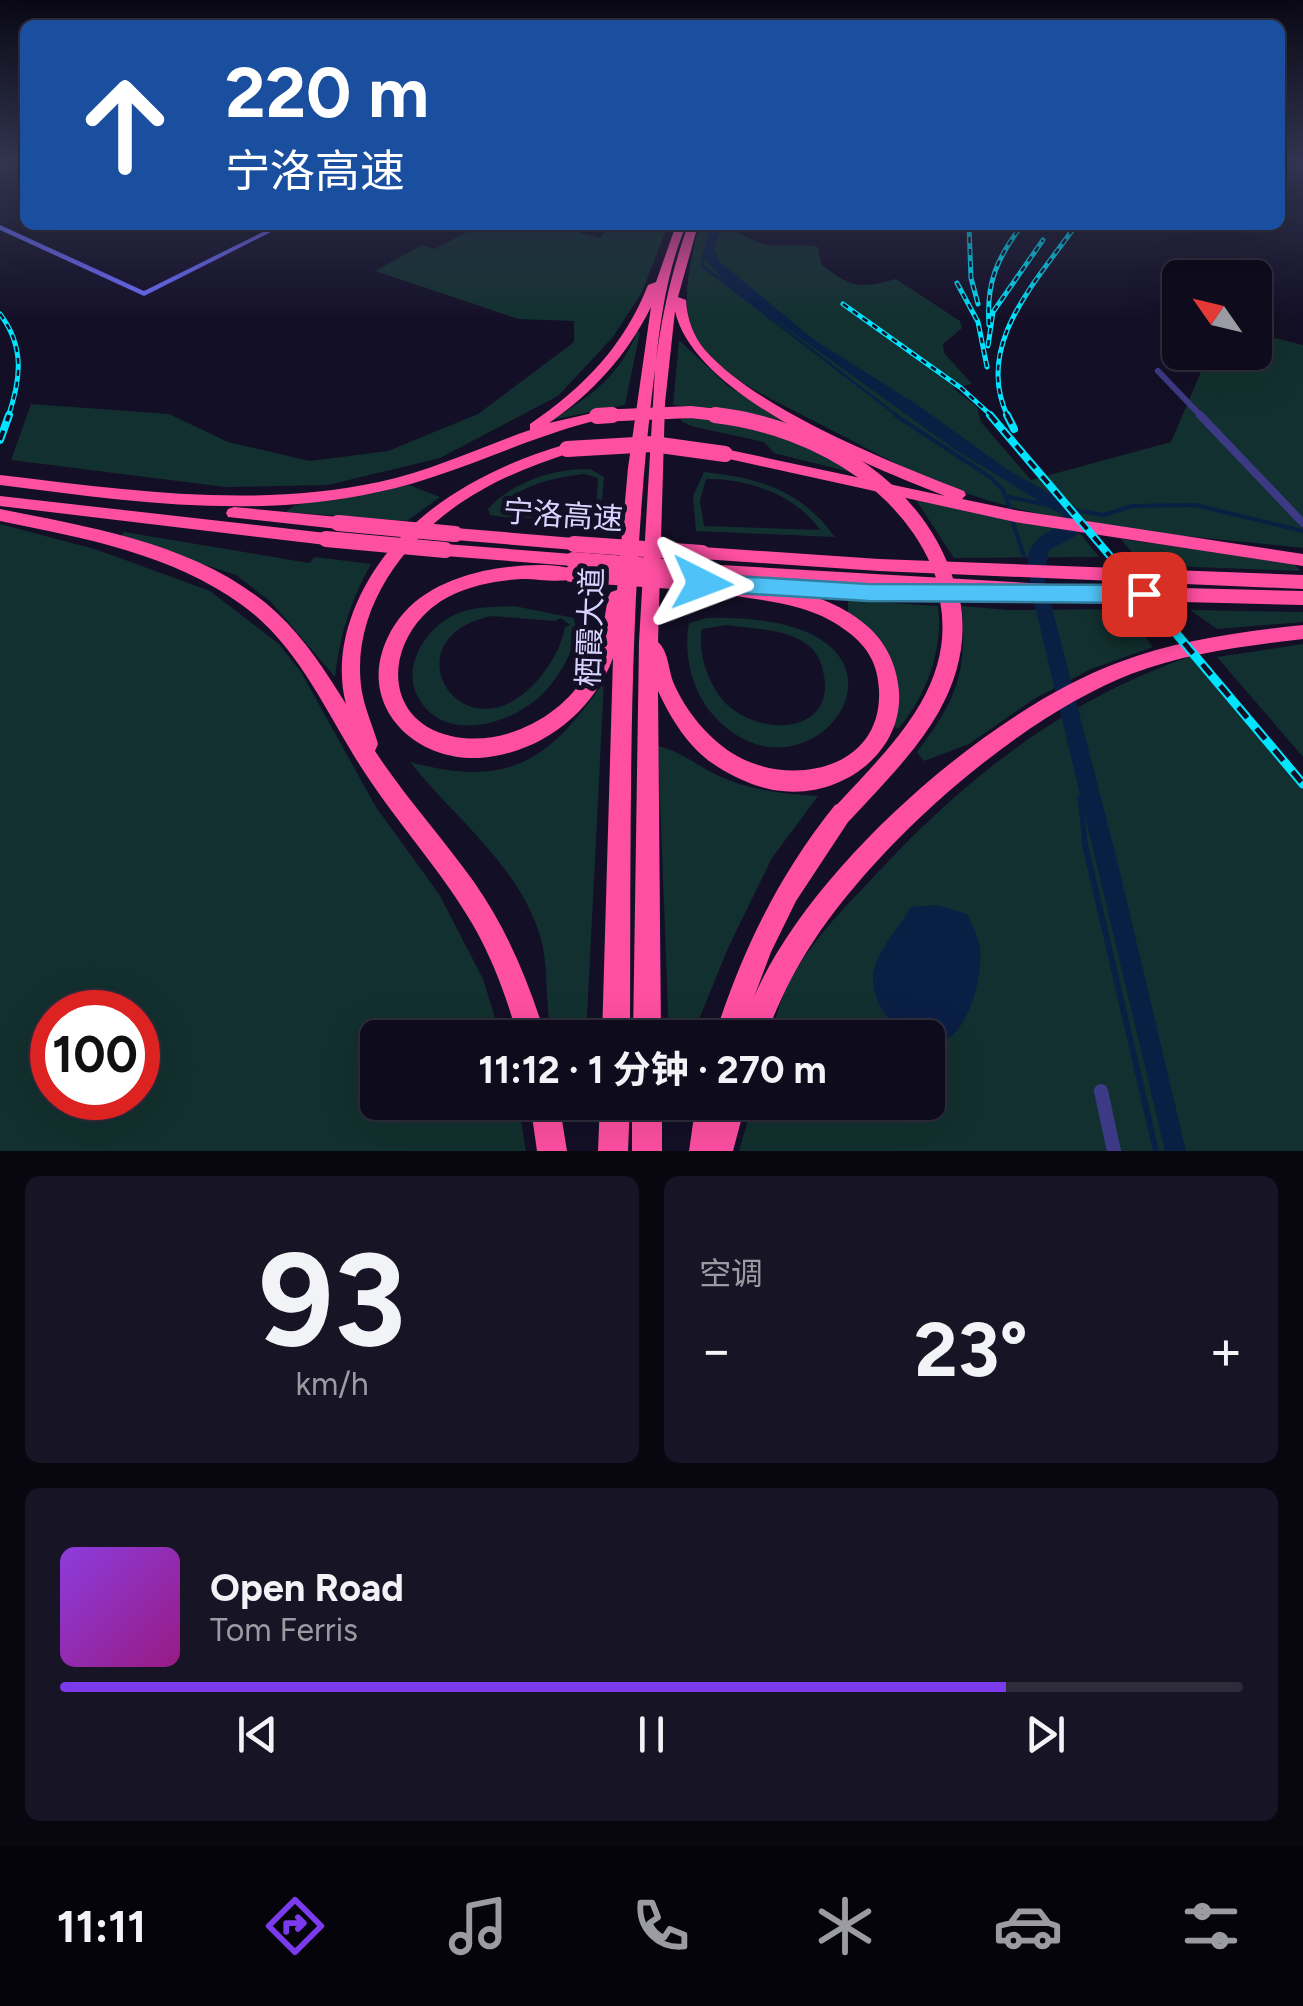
<!DOCTYPE html>
<html lang="zh">
<meta charset="utf-8">
<style>
:root{--surface:#0e0b1c;--page:#171425;--text:#f1f3f6;--muted:#9b9ba3;--line:#2e2b3b;--accent:#7c3aed}
body{margin:0;font-family:Figtree,"Noto Sans SC",sans-serif;background:var(--page);color:var(--text);height:100vh;display:flex;flex-direction:column;font-size:38px;white-space:nowrap}
*{box-sizing:border-box;margin:0}
p{font-size:32px;color:var(--muted)}
.icon{flex:none;width:55px;height:55px;fill:none;stroke:currentColor;stroke-width:2;stroke-linecap:round;stroke-linejoin:round}
.map{position:relative;height:1151px;overflow:hidden}
.sheet{display:flex;flex-direction:column;gap:25px;padding:25px;background:#08060f;flex:1}
.sheet>*{flex:none}
.guide{position:absolute;left:20px;top:20px;width:1265px;height:210px;border-radius:15px;box-shadow:0 10px 40px #0002,0 0 0 2px var(--line);background:#1a4fa0;color:#fff;overflow:hidden}
.needle{width:65px;rotate:304deg}
.tools{position:absolute;left:1162px;top:260px;display:grid;gap:20px}
.tools a{display:grid;place-items:center;width:110px;height:110px;border-radius:15px;background:var(--surface);box-shadow:0 10px 40px #0002,0 0 0 2px var(--line);font-size:50px}
.speed{position:absolute;left:30px;top:990px;display:flex;gap:20px;font-size:50px;font-weight:700;text-align:center}
.speed>*{display:grid;place-content:center;width:130px;height:130px;border-radius:50%;background:var(--surface);box-shadow:0 10px 40px #0002,0 0 0 2px var(--line);line-height:1}
.speed .limit{border:15px solid #d22;background:#fff;color:#111}
.pin{position:absolute;display:grid;place-items:center;width:85px;height:85px;color:#fff;margin:-42px;border-radius:20px;box-shadow:0 5px 15px #0006}
.me{position:absolute;width:110px;margin:-55px;rotate:93deg;stroke-linejoin:round;filter:drop-shadow(0 0 8px #0008)}
.turn{display:flex;align-items:center;gap:35px;height:210px;padding:0 40px;font-size:45px}
.turn .icon{width:130px;height:130px;stroke-width:2.5}
.turn b{display:block;font-size:70px;line-height:85px}
.big{font-size:75px;font-weight:700;line-height:1.1}
.sheet .tile{flex:1;display:flex;flex-direction:column;justify-content:center;gap:15px;min-width:0;padding:0 35px;border-radius:15px;background:var(--page)}
.sheet .dial{align-items:center;gap:0}
.dial b{font-size:130px;line-height:1}
.song{display:flex;align-items:center;gap:30px}
.cover{width:120px;height:120px;border-radius:15px;background:linear-gradient(135deg,hsl(270 70% 55%),hsl(310 70% 35%))}
.played{height:10px;border-radius:5px;background:linear-gradient(90deg,var(--accent) 80%,var(--line) 80%)}
.keys{display:flex;justify-content:space-around;direction:ltr}
.heat{display:flex;justify-content:space-between;align-items:center;font-size:55px;direction:ltr}
.sheet .tiles{flex:1;display:grid;gap:25px;grid-template-columns:1fr 1fr}
.tile:last-child{grid-column:span 2}
.trip{position:absolute;left:360px;top:1020px;width:585px;height:100px;border-radius:15px;background:var(--surface);box-shadow:0 10px 40px #0002,0 0 0 2px var(--line);font-weight:700;line-height:100px;text-align:center}
.dock{display:flex;height:160px;justify-content:space-around;align-items:center;background:#06040b;color:var(--muted)}
.dock .icon{width:70px;height:70px}
.dock .active{color:var(--accent)}
.dock b{font-size:45px;color:var(--text)}
.map>svg:first-child{display:block}
.green{fill:#12302f;fill-rule:evenodd}
.water{fill:#0a1f44}
.lines{fill:none;stroke-linecap:round;stroke-linejoin:round}
.stream-far3{stroke:#0a1f44;stroke-width:2.5}
.stream-far2{stroke:#0a1f44;stroke-width:4}
.stream-far1{stroke:#0a1f44;stroke-width:5}
.stream{stroke:#0a1f44;stroke-width:6}
.street-far2{stroke:#3d3a85;stroke-width:6}
.street-far1{stroke:#3d3a85;stroke-width:8}
.street{stroke:#3d3a85;stroke-width:14}
.secondary{fill:#6f6bff;fill-rule:evenodd}
.highway{fill:#ff4fa3;fill-rule:evenodd}
.rail-far2-casing{stroke:#00e5ff;stroke-width:5}
.rail-far1-casing{stroke:#00e5ff;stroke-width:8}
.rail-casing{stroke:#00e5ff;stroke-width:9}
.rail-far2{stroke:#130f26;stroke-width:2.5;stroke-dasharray:6;stroke-linecap:butt}
.rail-far1{stroke:#130f26;stroke-width:4;stroke-dasharray:10;stroke-linecap:butt}
.rail{stroke:#130f26;stroke-width:5;stroke-dasharray:14;stroke-linecap:butt}
.highway-bridge-far2{stroke:#ff4fa3;stroke-width:12}
.highway-bridge-far1{stroke:#ff4fa3;stroke-width:16}
.highway-bridge{stroke:#ff4fa3;stroke-width:20}
.route{fill:#4fc3f7;stroke:#337fa1;stroke-width:2.5}
.labels{text-anchor:middle;dominant-baseline:central;stroke-width:10;stroke-linejoin:round;paint-order:stroke}
.street-label{font-size:30px;fill:#d9d4ff;stroke:#130f26}
</style>
<div class="map">
<svg width="1303" height="1151" viewBox="0 0 1303 1151">
<rect width="100%" height="100%" fill="#130f26"/>
<g class="green">
<polygon points="480,225 552,225 600,238 611,225 668,225 642,292 613,337 558,396 440,458 328,485 225,487 11,460 31,404 169,414 228,442 310,461 388,451 478,414 574,342 574,321 518,319 375,271 422,245 434,249"/>
<path d="M699 225C726 225 738 234 763 244 773 248 801 243 818 247L821 264C851 288 860 289 896 279L960 321 962 328 943 344 944 353 972 384 953 388 977 407 981 422 1031 480 1171 442 1209 353 1255 352V333L1303 345V548C1189 535 1066 530 957 490 905 471 856 442 806 417 769 398 718 375 696 337 677 302 692 261 699 225Z"/>
<path d="M637 332H640L625 405 551 420C591 397 620 375 637 332Z"/>
<polygon points="679,340 728,386 811,432 731,411 673,405"/>
<path d="M682 416C742 421 805 439 854 473L774 453 764 442 691 426 681 421Z"/>
<path d="M590 469 604 477 601 511 591 520 503 517 490 515 488 509C511 482 555 468 590 469ZM584 474 598 478 596 509 575 518 531 516 534 510 522 505 512 509 518 515 500 512C511 486 557 477 584 474Z"/>
<path d="M704 472C759 478 801 490 835 537L696 531 693 496ZM706 479C746 478 797 495 820 530L704 526 700 501Z"/>
<polygon points="409,485 440,497 407,521 286,512 295,505"/>
<polygon points="916,500 1079,532 1099,557 954,558"/>
<path d="M0 524 98 550 210 591 279 644 301 672 376 807 439 894 483 979 501 1037 378 1038V1102L518 1103 526 1151H0ZM52 1012H138V1098H52Z"/>
<path d="M124 532 309 563 315 557 371 564C350 602 340 635 335 677L271 602 236 575 120 537Z"/>
<polygon points="1121,539 1293,563 1301,571 1142,565"/>
<path d="M848 600 938 606C944 648 926 697 898 729L892 725C911 680 882 642 848 612Z"/>
<path d="M514 606 574 618C580 642 564 668 549 687 521 722 445 748 418 697 401 667 426 628 454 615 473 606 494 607 514 606ZM492 616 555 621 561 618 570 625 565 627C561 648 550 666 536 682 461 763 386 637 492 616Z"/>
<path d="M962 606 1008 610 1126 609 1153 647 1091 669 1034 699 969 744 924 761 917 752C957 699 967 673 962 606Z"/>
<polygon points="1190,610 1303,612 1303,622 1217,629"/>
<path d="M706 618C962 611 814 826 714 716 692 692 683 654 689 623ZM726 625C752 629 786 628 808 645 816 651 821 661 823 671 840 741 742 739 715 689 705 672 698 649 702 629Z"/>
<polygon points="1303,644 1303,757 1217,657"/>
<path d="M1192 656 1303 790V1151H739L753 1103 928 1102V1038L771 1037C775 1023 778 1007 784 994 801 953 836 916 866 885 959 783 1060 701 1192 656Z"/>
<path d="M604 681 586 1037H552C544 1005 550 968 540 936 519 865 455 819 410 762 508 789 550 761 604 681Z"/>
<path d="M658 746C684 753 693 763 715 774 749 791 781 793 818 796L772 858 728 948 692 1037H669Z"/>
</g>
<g class="water">
<path d="M711 225H723L714 249 719 261 813 339 919 406 1008 470 1062 500 1088 524 1081 533 1049 550 1044 576 1119 868 1186 1151H1165L1035 606C1026 557 1017 547 1064 523L1062 515 954 449 730 287 702 256Z"/>
<path d="M937 905 967 914C971 923 977 933 979 943 986 972 966 1051 928 1043V1038C912 1038 897 1030 887 1017 854 971 886 948 911 907Z"/>
</g>
<g class="lines">
<polyline class="stream-far3" points="703,258 702,265 709,271 899,417"/>
<g class="stream-far2">
<polyline points="895,415 990,477 1003,490 1010,508"/>
<polyline points="1009,497 1053,506"/>
<polyline points="1073,510 1104,515 1132,506 1195,505 1303,531"/>
<polyline points="1011,517 1024,556"/>
</g>
<polyline class="stream-far1" points="1080,798 1085,842"/>
<polyline class="stream" points="1084,840 1156,1151"/>
<polyline class="street-far2" points="1158,371 1202,417"/>
<polyline class="street-far1" points="1200,415 1303,523"/>
<polyline class="street" points="1101,1091 1114,1151"/>
<polygon class="secondary" points="0,225 144,291 277,225 285,225 144,296 0,230"/>
<g class="highway">
<path d="M676 225H686C668 269 661 314 656 361 662 314 672 270 688 225H698L678 297 686 300C687 318 693 336 705 350 758 410 889 462 964 491L966 495 962 499 1015 510 1303 554V566L1015 522 720 457V451L725 449 945 496C869 466 694 397 675 311L665 403 658 642C669 652 668 670 674 684 686 711 707 737 732 753 789 789 883 770 879 690 878 665 868 647 848 632 804 597 747 602 696 588L693 583 696 578 702 576C754 582 818 588 861 621 885 639 897 664 899 692 903 754 840 798 782 791 760 789 737 779 718 767 690 750 672 721 658 691L661 1038H633L639 642 655 369C627 591 631 814 630 1038H602L613 658C592 714 539 754 479 758 412 761 357 704 387 639 406 598 442 581 483 571 504 566 566 559 580 574 569 586 538 578 521 579 487 581 447 590 423 616 384 657 389 722 451 736 502 748 563 717 588 671 600 649 604 622 608 597L611 592 617 590 628 468 651 307C627 355 593 393 549 423L597 412 604 416 602 419C525 437 455 476 378 492 253 520 126 501 0 485V475C126 490 253 509 379 482 431 471 480 447 530 430V424C584 387 624 346 648 285L656 282Z"/>
<path d="M567 444 572 446V452C540 463 509 474 480 491 410 530 348 608 362 692 365 709 373 727 378 744L375 751C405 797 442 837 474 882 507 929 529 982 546 1038H518C507 998 493 960 473 925 441 870 397 823 363 770 326 713 299 646 242 605 172 554 84 538 0 521V509C94 528 204 545 277 613 305 639 326 672 346 704 339 678 341 647 350 621 382 525 473 471 567 444Z"/>
<polygon points="0,496 326,533 334,539 326,545 0,506"/>
<polygon points="234,507 338,517 346,523 338,529 228,517 226,513 228,509"/>
<polygon points="455,528 574,538 582,544 574,550 455,540 447,534"/>
<polygon points="445,544 573,554 582,560 573,566 445,556 437,550"/>
<polygon points="702,547 879,559 1303,575 1303,589 879,571 702,559 693,553"/>
<polygon points="703,564 1064,585 1303,591 1303,605 1064,599 703,576 694,570"/>
<path d="M1303 625V639C1245 646 1186 653 1131 674 1018 718 879 841 813 942 793 972 778 1004 765 1038H714C742 951 778 876 835 805L843 802 851 805 854 813 796 901 771 952 754 997C809 869 986 712 1117 663 1177 640 1240 632 1303 625Z"/>
<polygon points="530,1102 559,1102 567,1151 537,1151"/>
<polygon points="600,1102 630,1102 628,1151 598,1151"/>
<rect x="632" y="1102" width="30" height="49"/>
<polygon points="696,1102 746,1102 733,1151 689,1151"/>
</g>
<g class="rail-far2-casing">
<g id="rail-far2">
<polyline points="969,225 971,278 978,304"/>
<polyline points="957,283 978,322 987,367"/>
<polyline points="843,304 961,388 993,417"/>
<path d="M0 314C25 347 21 379 8 417"/>
<path d="M989 325C986 283 997 258 1022 225"/>
<polyline points="988,346 993,312 1043,240"/>
<path d="M1008 417C973 345 1037 281 1076 225"/>
</g>
</g>
<g class="rail-far1-casing">
<g id="rail-far1">
<polyline points="990,415 1150,603"/>
<polyline points="1007,415 1014,429"/>
<polyline points="0,440 9,415"/>
</g>
</g>
<g class="rail-casing">
<polyline id="rail" points="1148,600 1303,784"/>
</g>
<use href="#rail-far2" class="rail-far2"/>
<use href="#rail-far1" class="rail-far1"/>
<use href="#rail" class="rail"/>
<polyline class="highway-bridge-far2" points="597,416 691,412 735,417"/>
<g class="highway-bridge-far1">
<path d="M715 415C818 427 930 492 951 603"/>
<polyline points="597,416 612,415"/>
<polyline points="567,449 653,444 725,454"/>
<polyline points="338,523 455,534"/>
<polyline points="326,539 445,550"/>
<polyline points="574,544 702,553"/>
<polyline points="573,560 703,570"/>
<polyline points="571,574 702,583"/>
</g>
<path class="highway-bridge" d="M843 813C898 753 967 690 950 600"/>
</g>
<linearGradient id="sky" x2="0" y2="1"><stop stop-color="#0a0815"/><stop offset="0.5" stop-color="#333752"/><stop offset="1" stop-color="#333752" stop-opacity="0"/></linearGradient>
<rect width="1303" height="322" fill="url(#sky)"/>
<polygon class="route" points="702,574 868,584 1144,585 1155,594 1144,603 868,601 702,591 690,583"/>
<g class="labels">
<g class="street-label">
<text transform="translate(563 515) rotate(4)">宁洛高速</text>
<text transform="translate(590 627) rotate(-88)">栖霞大道</text>
</g>
</g>
</svg>
<div class="tools">
<a><svg class="needle" viewBox="-14 -14 28 28"><path d="M0-13l5 13h-10z" fill="#e53935"/><path d="M0 13l5-13h-10z" fill="#9b9ba3"/></svg></a>
</div>
<div class="speed"><div class="limit">100</div></div>
<div class="pin" style="left:1144px;top:594px;background:#d93025"><svg class="icon" aria-label="arrive" viewBox="0 0 24 24"><path d="M6 21V4h12l-3 4 3 4H6"/></svg></div>
<svg class="me" style="left:702px;top:583px" viewBox="-20 -20 40 40"><path d="M0-17L14 15 0 8-14 15z" fill="#4fc3f7" stroke="#fff" stroke-width="4"/></svg>
<div class="trip">11:12 · 1 分钟 · 270 m</div>
<div class="guide">
<div class="turn"><svg class="icon" aria-label="ahead" viewBox="0 0 24 24"><path d="M12 20V5M6 11l6-6 6 6"/></svg><div><b>220 m</b>宁洛高速</div></div>
</div>
</div>
<section class="sheet">
<div class="tiles">
<div class="tile dial"><b>93</b><p>km/h</p></div>
<div class="tile"><p>空调</p>
<div class="heat"><a>−</a><b class="big">23°</b><a>+</a></div>
</div>
<div class="tile">
<div class="song"><i class="cover"></i><div><b>Open Road</b><p>Tom Ferris</p></div></div>
<div class="played"></div>
<div class="keys"><svg class="icon" aria-label="previous" viewBox="0 0 24 24"><path d="M18 5L8 12l10 7zM5 5v14"/></svg><svg class="icon" aria-label="pause" viewBox="0 0 24 24"><path d="M8 5v14M16 5v14"/></svg><svg class="icon" aria-label="next" viewBox="0 0 24 24"><path d="M6 5l10 7-10 7zM19 5v14"/></svg></div>
</div>
</div>
</section>
<nav class="dock">
<b>11:11</b>
<svg class="icon active" aria-label="directions" viewBox="0 0 24 24"><path d="M12 3l9 9-9 9-9-9zM9 14v-3h6M13 9l2 2-2 2"/></svg>
<svg class="icon" aria-label="music" viewBox="0 0 24 24"><path d="M9 18V5l10-2v13"/><circle cx="6" cy="18" r="3"/><circle cx="16" cy="16" r="3"/></svg>
<svg class="icon" aria-label="phone" viewBox="0 0 24 24"><path d="M5 4h4l2 5-3 2q2 4 5 5l2-3 5 2v4C11 20 4 13 5 4z"/></svg>
<svg class="icon" aria-label="climate" viewBox="0 0 24 24"><path d="M12 3v18M4 7l16 10M4 17L20 7"/></svg>
<svg class="icon" aria-label="car" viewBox="0 0 24 24"><path d="M5 17H2v-5l4-1 3-4h7l3 4 3 1v5h-3M9 17h6M6 11h13"/><circle cx="7" cy="17" r="2"/><circle cx="17" cy="17" r="2"/></svg>
<svg class="icon" aria-label="filters" viewBox="0 0 24 24"><path d="M4 7h16M4 17h16"/><circle cx="9" cy="7" r="2"/><circle cx="15" cy="17" r="2"/></svg>
</nav>
